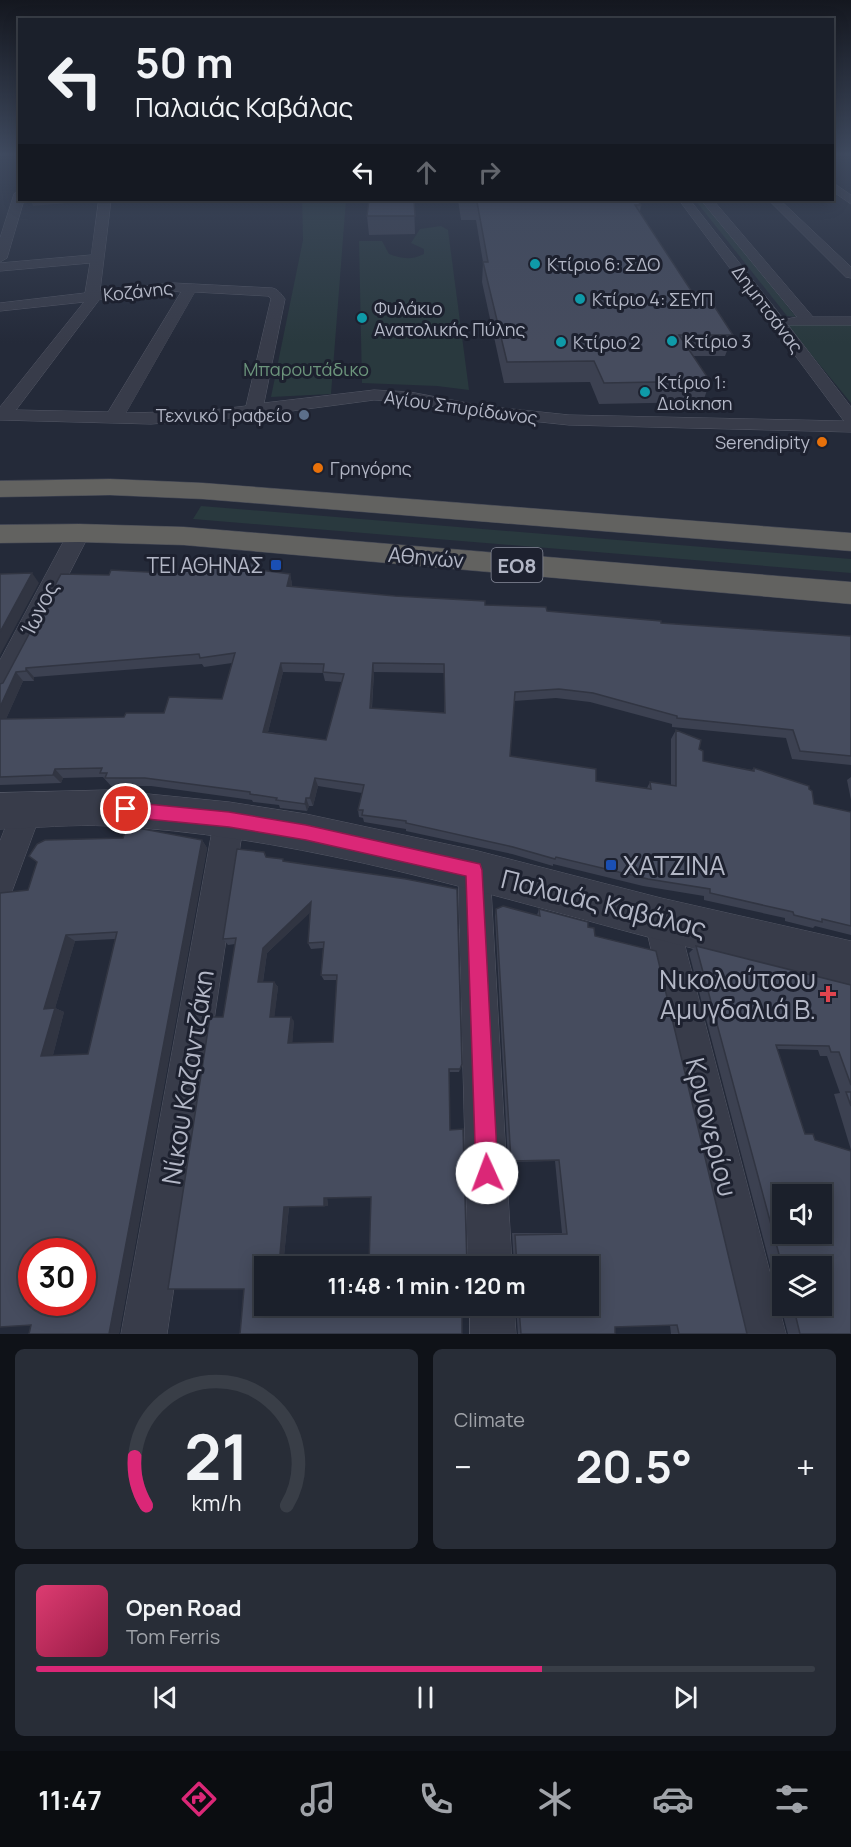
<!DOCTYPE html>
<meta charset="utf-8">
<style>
:root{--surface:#1b202b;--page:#282d37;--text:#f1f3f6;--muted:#a0a3a9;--line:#393e47;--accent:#db2777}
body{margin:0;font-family:Manrope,sans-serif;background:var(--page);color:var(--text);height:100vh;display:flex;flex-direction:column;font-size:22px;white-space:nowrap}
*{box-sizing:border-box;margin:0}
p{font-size:20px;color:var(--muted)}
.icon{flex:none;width:33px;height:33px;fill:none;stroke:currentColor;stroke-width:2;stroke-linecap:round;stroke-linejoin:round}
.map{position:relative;height:1334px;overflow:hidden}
.details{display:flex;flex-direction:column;gap:15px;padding:15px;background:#0f1218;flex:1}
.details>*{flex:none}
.hud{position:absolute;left:18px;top:18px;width:816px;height:183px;border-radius:0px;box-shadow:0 3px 15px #0003,0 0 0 2px var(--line);background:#1b202b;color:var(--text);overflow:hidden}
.fabs{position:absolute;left:772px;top:1184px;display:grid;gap:12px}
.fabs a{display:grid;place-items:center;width:60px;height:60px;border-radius:0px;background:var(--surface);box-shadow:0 3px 15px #0003,0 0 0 2px var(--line);font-size:30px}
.speed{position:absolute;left:18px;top:1238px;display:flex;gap:12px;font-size:30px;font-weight:700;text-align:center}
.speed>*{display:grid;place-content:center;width:78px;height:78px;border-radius:50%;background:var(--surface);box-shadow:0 3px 15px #0003,0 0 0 2px var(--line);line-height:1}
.speed .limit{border:9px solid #d22;background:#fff;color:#111}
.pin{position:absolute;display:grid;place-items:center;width:51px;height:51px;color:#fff;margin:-26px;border:3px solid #fff;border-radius:50%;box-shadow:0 2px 6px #0007}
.me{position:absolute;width:66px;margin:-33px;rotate:358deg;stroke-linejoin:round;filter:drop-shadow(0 0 4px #0008)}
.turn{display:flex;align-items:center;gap:21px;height:126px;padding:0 18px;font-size:27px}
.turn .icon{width:78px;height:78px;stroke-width:2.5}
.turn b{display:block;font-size:42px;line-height:51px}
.lanes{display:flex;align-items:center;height:57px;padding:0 18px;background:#0003;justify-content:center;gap:30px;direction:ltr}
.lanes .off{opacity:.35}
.big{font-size:45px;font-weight:700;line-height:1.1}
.details .card{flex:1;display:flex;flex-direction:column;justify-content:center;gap:9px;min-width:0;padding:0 21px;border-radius:9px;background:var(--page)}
.details .dial{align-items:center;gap:0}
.dial svg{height:156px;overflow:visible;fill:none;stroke:var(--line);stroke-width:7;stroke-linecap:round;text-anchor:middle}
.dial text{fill:var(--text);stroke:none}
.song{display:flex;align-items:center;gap:18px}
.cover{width:72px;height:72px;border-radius:9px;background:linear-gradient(135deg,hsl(340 70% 55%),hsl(340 70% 35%))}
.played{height:6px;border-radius:3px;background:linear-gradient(90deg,var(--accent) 65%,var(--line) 65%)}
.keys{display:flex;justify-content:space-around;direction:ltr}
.heat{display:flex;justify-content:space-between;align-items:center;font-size:33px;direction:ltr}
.details .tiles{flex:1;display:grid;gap:15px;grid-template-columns:1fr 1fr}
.card:last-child{grid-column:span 2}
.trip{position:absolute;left:254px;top:1256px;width:345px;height:60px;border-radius:0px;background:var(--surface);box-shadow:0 3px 15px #0003,0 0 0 2px var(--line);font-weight:700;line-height:60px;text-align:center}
.tab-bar{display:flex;height:96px;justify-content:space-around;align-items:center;background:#0b0d11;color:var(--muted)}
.tab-bar .icon{width:42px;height:42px}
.tab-bar .on{color:var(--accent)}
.tab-bar b{font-size:27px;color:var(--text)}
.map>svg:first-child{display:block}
.green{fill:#29393e}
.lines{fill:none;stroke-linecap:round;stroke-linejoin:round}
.minor-casing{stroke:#535765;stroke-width:1}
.tertiary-casing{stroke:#535765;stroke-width:1}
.trunk-casing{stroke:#434755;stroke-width:1}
.minor{fill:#383c4a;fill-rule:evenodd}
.tertiary{fill:#383c4a;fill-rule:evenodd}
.trunk{fill:#626260;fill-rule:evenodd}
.wall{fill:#3c4151;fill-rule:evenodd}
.shaded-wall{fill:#313542}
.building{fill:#464c5e;stroke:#313542;stroke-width:1.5;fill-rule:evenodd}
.route{fill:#db2777;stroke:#8e194d;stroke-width:1.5}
.culture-dot{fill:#0f9aa8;stroke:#1d212f;stroke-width:2}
.service-dot{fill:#5c6f8a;stroke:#1d212f;stroke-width:2}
.food-dot{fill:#e8710a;stroke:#1d212f;stroke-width:2}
.transit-dot{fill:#1a4fb4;stroke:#1d212f;stroke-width:2}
.health-dot{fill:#e0444e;stroke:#1d212f;stroke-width:2}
.labels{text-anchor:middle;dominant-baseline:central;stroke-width:6;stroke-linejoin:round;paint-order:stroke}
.far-poi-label{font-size:18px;fill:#b3b7c6;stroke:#1d212f;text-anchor:start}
.far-street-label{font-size:18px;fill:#b3b7c6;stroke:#1d212f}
.far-park-label{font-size:18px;fill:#6c957c;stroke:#1d212f}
.shield{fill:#1d212f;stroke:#868a99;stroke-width:1.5}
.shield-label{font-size:20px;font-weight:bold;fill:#b3b7c6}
.street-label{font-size:21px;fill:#b3b7c6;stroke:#1d212f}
.poi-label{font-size:21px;fill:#b3b7c6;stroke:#1d212f;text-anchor:end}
.near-poi-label{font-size:26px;fill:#b3b7c6;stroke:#1d212f;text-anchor:start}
.near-street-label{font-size:26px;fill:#b3b7c6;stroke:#1d212f}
</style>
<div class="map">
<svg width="851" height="1334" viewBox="0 0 851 1334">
<rect width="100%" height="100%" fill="#242a39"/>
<g class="green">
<polygon points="302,200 346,200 331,394 271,397 303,240"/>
<polygon points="695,200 703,200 796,317 787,316"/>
<path d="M441 226 448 230 469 390 437 386 362 383 359 241H382L389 254C402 259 412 260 424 254V249L411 243 420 229Z"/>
<polygon points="851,324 851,403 787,325"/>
<polygon points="201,506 851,559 851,573 193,519"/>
</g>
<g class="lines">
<g class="minor-casing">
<g id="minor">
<polygon points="832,182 851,195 851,204 832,191"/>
<polygon points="20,191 20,200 24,200 7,258 0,262 0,238 14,194"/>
<path d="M99 200H111L100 291 173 283 272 288C278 289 281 294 285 299L264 403 374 390 410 392 483 406 569 415 844 421 679 200H690L785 321 787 319 797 317 701 200H713L813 317H851V325H788L851 407V432L569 425 483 416 410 402 374 400 254 416 151 424 0 420V407L84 302 0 311V303L85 293 90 263 0 271V263L91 255ZM173 291 181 292 108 412 16 410 99 300ZM195 292 268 296 271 299 246 406 205 411 126 413Z"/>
<polygon points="769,200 780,200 851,267 851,278 846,277"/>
<polygon points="79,526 87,528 90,533 9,691 0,694 0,660 68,533 71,528"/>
<polygon points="27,796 38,800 42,810 11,894 0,899 0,841 16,800"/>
<polygon points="229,806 240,810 244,820 167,1334 121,1334 214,820 218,810"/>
<polygon points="474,854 485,859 490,870 512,1266 468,1266 458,870 463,859"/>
<polygon points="661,902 673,907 678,919 786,1334 740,1334 644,919 649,907"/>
<polygon points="470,1305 514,1305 516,1334 470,1334"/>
</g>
</g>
<g class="tertiary-casing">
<path id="tertiary" d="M108 790 229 802 306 814 474 850 661 898 851 941V985C773 967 695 950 618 929 453 884 280 834 109 826 73 824 36 828 0 829V793Z"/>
</g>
<g class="trunk-casing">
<g id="trunk">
<polygon points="110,479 203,483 851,533 851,551 203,499 110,495 0,497 0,481"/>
<polygon points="79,524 184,527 851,582 851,604 184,545 79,542 0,543 0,525"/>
</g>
</g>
<use href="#minor" class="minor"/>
<use href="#tertiary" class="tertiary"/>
<use href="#trunk" class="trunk"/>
</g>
<g class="wall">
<polygon points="414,200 415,234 369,235 367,216"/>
<polygon points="458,200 637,200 641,205 640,212 692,292 733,335 725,356 693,356 710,381 703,402 599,404 590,382 504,383 482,282 483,262 476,220 461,220"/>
<path d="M257 570 290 574 292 584V587L547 611 661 623 851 636V765L792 759 786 738 672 727V724L590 702 556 698 514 701 510 756 596 781 647 788 650 782 671 785V739L676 730 699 749 703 761 752 770 754 768 809 789 814 804 851 812V935L815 926 813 928 785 921V918L704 900V896L643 886 553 864V866L512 854 406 831V829L364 822 363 818 359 817 358 810 362 793 318 786 313 806H309L307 811 280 808 279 805 253 802 252 800 151 786H111L103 777 63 778 61 783 0 785V684L3 683 109 575 183 574ZM232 663 222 699 164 713 124 717 6 719 23 681H34V677L202 664 204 667ZM283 672 323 673 325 681 342 682 326 740 268 732ZM374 672 444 673V713L372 708Z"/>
<polygon points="851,777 851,800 847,780"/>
<path d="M202 840 207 848 119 1334H29L31 1325 28 890ZM115 939 88 1054 53 1055 64 1012 55 1008 75 941Z"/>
<path d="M266 857 284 862 462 1064 459 1072H449L371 1197 327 1198 328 1206 289 1207 283 1266H264V1305H321V1308L364 1305H462L240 1334 244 1289 223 1017 235 944 228 945 223 939ZM310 912 308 943 311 949 323 948 321 975 324 980H337L333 1042 292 1043 294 1021 274 1017 278 987 274 982H263L267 953Z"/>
<polygon points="496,909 537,915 539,909 588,927 595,936 747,1334 671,1334 670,1325 615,1327 615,1334 518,1334 516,1307 514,1305 588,1305 588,1266 514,1266 512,1233 562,1233 555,1161 508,1162 495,916"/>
<path d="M696 946 851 985V1150L834 1094 840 1093 827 1056H820L818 1050 777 1049 851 1334H788L689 953ZM783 1266 822 1305H783Z"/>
</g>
<g class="shaded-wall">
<polygon points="31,200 80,200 78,202 33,206"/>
<polygon points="32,573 39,583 0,655 0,632"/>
<polygon points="290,574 292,584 289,596 287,586"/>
<polygon points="281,663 283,672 266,740 263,732"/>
<polygon points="373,663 374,672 371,716 370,708"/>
<polygon points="26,668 34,677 34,681 26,671"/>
<polygon points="16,672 23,681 2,728 0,725 0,707"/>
<polygon points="55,769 63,778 61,783 53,775"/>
<polygon points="315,778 318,786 313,806 310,798"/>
<polygon points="306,798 309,806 307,811 305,804"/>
<polygon points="202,840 207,848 119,1334 109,1334"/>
<polygon points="311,902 314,909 267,953 262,987 258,982 263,948"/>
<polygon points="66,935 75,941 55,1008 64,1012 52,1059 41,1056 44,1009"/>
<polygon points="274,982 278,987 274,1021 270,1017"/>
<polygon points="291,1017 294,1021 292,1047 288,1043"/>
<polygon points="327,1197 328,1206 324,1206 324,1198"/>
<polygon points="289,1206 283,1266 279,1266 284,1207"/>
<polygon points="318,1305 321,1305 321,1308 317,1312"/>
</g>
<g class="building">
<polygon points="369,200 414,200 415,216 367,216"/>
<polygon points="461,200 637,200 641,205 635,205 692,292 705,292 733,335 679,335 710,381 604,383 594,361 507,362 483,262 488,262 477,202 461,202"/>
<path d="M189 560 255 564 253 569 290 574 287 586 395 596 485 601V605L546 607 547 611 661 621V623L851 636V756L800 751 793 730 677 718V716L593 693 559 689 515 692 510 756 596 769V781L651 789 650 782 676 786V730L701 740 699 749 703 751V761L754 771V768L809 786V789L812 791 814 804 851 812V926L822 919V922L794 915 793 912 710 893V889L648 879 556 857 555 859 513 847 406 823V821L362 815 363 810H358L364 785 315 778 310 798H306L305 804 276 800 277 798 250 794V792L145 778H105L107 773H100L102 768 55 769 53 775 0 777V719L124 717 126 713H164L169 697 222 699 235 653 200 658 199 654 26 668V671L16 672 0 707V684L3 683 61 574 109 575 111 570 183 574ZM281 663 324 664 323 672 344 674 326 740 263 732ZM373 663 444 664 445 713 370 708Z"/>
<polygon points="32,573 0,632 0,574"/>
<path d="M127 826 202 840 109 1334H29L31 1325 0 1327V893L28 890 37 862 29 856 37 844 45 840 123 838ZM117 932 88 1054 41 1056 55 1008 44 1009 66 935ZM32 1251H82V1302H32Z"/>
<path d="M237 849 264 852 266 857 283 859V861L406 879 457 889 462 1064 460 1069H449L450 1130 463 1129 467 1266 369 1265 371 1197 324 1198V1206L284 1207 279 1266H264V1305H318L317 1312 373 1309V1305H462V1334H240L244 1289H168L210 1017H223L236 938 223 939ZM311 902 308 943 324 942 321 975H337L333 1042 288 1043 291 1017H270L274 982H258L263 948Z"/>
<polygon points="503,906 540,916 539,909 588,922 588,927 594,928 595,936 656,951 747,1334 679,1334 677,1325 615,1327 615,1334 521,1334 519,1309 515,1307 515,1305 588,1305 588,1266 517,1266 515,1235 567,1234 559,1160 511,1161 496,909"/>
<path d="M696 946 851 985V1085L839 1052H831L829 1046 776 1045 805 1134H813L815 1140 851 1151V1334H800L793 1305H822V1266H783V1269ZM783 1194H822V1233H783Z"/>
<polygon points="846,1092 851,1092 851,1106"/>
</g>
<linearGradient id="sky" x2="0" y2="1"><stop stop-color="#14171f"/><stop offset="0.45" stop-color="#3f4a5f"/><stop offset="1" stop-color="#3f4a5f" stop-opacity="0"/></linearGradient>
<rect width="851" height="343" fill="url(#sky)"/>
<polygon class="route" points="126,802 229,812 306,825 480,864 482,870 498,1173 494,1181 487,1184 479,1181 476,1173 466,876 306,840 229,827 126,817 120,815 118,809 120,804"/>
<g class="culture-dot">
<circle cx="535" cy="264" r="6"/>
<circle cx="580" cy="299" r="6"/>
<circle cx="362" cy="318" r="6"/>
<circle cx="672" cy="341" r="6"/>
<circle cx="561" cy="342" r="6"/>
<circle cx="645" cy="392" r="6"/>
</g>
<circle class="service-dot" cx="304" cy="415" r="6"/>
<g class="food-dot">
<circle cx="822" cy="442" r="6"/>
<circle cx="318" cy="468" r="6"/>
</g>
<g class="transit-dot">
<rect x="270" y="559" width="12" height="12" rx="3"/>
<rect x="605" y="859" width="12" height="12" rx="3"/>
</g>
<path class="health-dot" d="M825 985h6v6h6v6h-6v6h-6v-6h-6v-6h6z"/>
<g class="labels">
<g class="far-poi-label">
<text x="547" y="264">Κτίριο 6: ΣΔΟ</text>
<text x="592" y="299">Κτίριο 4: ΣΕΥΠ</text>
<text x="374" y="308">Φυλάκιο<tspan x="374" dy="21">Ανατολικής Πύλης</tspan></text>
<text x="684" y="341">Κτίριο 3</text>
<text x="573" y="342">Κτίριο 2</text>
<text x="657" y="382">Κτίριο 1:<tspan x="657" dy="21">Διοίκηση</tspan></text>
<text x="292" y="415" text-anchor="end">Τεχνικό Γραφείο</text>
<text x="810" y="442" text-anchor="end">Serendipity</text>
<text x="330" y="468">Γρηγόρης</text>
</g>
<g class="far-street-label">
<text transform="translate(138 291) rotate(-6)">Κοζάνης</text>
<text transform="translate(768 309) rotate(53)">Δημητσάνας</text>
<text transform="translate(461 407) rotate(8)">Αγίου Σπυρίδωνος</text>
</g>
<g class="far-park-label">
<text x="306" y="369">Μπαρουτάδικο</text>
</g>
<rect class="shield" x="491.5" y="548" width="51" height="34" rx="4.5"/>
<g class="shield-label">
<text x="517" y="565">ΕΟ8</text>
</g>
<g class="street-label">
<text transform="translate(426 557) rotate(5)">Αθηνών</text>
<text transform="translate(39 608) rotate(-63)">Ίωνος</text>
</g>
<g class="poi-label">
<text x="264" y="565">ΤΕΙ ΑΘΗΝΑΣ</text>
</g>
<g class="near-poi-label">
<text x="623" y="865">ΧΑΤΖΙΝΑ</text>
<text x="816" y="979" text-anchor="end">Νικολούτσου<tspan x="816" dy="30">Αμυγδαλιά Β.</tspan></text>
</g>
<g class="near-street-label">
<text transform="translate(604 903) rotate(14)">Παλαιάς Καβάλας</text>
<text transform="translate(187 1077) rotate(-81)">Νίκου Καζαντζάκη</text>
<text transform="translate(712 1127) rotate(76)">Κρυονερίου</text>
</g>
</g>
</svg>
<div class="fabs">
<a><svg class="icon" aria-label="sound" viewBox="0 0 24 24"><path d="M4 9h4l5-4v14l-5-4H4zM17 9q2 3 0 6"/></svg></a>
<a><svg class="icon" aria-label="layers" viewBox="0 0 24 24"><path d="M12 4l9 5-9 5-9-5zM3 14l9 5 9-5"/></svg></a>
</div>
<div class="speed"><div class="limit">30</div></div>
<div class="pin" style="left:126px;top:809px;background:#d93025"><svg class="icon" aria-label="arrive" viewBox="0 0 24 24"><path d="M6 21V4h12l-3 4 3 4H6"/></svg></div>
<svg class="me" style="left:487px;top:1173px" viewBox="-20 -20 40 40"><circle r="19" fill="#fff"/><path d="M0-13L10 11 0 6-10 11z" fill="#db2777"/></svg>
<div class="trip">11:48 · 1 min · 120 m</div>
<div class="hud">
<div class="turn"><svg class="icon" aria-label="left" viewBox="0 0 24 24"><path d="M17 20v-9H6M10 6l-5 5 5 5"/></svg><div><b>50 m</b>Παλαιάς Καβάλας</div></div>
<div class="lanes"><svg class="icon" aria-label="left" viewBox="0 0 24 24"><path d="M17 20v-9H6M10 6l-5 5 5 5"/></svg><svg class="icon off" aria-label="ahead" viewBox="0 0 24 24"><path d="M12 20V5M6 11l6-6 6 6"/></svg><svg class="icon off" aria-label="right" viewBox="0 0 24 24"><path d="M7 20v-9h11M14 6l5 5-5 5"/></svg></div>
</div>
</div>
<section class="details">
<div class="tiles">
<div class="card dial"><svg viewBox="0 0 100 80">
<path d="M14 69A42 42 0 1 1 86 69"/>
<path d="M14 69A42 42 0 0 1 8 44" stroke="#db2777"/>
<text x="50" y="56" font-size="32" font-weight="700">21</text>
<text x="50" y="72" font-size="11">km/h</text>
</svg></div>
<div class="card"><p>Climate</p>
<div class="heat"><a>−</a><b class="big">20.5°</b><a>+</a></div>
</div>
<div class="card">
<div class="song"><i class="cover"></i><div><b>Open Road</b><p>Tom Ferris</p></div></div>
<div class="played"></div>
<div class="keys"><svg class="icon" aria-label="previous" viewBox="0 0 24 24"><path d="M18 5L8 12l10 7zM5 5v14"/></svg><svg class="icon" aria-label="pause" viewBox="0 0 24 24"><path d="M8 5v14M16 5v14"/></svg><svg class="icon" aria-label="next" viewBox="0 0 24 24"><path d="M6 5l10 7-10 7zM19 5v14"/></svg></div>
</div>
</div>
</section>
<nav class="tab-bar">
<b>11:47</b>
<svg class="icon on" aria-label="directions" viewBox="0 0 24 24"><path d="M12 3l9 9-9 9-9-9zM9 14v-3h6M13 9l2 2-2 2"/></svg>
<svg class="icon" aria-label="music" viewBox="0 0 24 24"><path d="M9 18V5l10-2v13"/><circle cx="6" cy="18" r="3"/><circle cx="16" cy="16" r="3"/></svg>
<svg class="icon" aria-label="phone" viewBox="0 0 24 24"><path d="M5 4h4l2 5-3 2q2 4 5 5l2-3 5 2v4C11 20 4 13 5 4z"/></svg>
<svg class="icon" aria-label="climate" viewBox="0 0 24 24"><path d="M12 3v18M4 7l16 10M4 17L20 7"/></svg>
<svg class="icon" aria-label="car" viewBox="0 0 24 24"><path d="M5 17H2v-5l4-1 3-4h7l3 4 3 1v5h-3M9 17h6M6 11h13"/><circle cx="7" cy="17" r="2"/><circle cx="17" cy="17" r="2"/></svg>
<svg class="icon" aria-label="filters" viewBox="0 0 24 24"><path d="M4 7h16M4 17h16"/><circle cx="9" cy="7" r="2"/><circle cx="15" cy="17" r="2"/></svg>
</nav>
